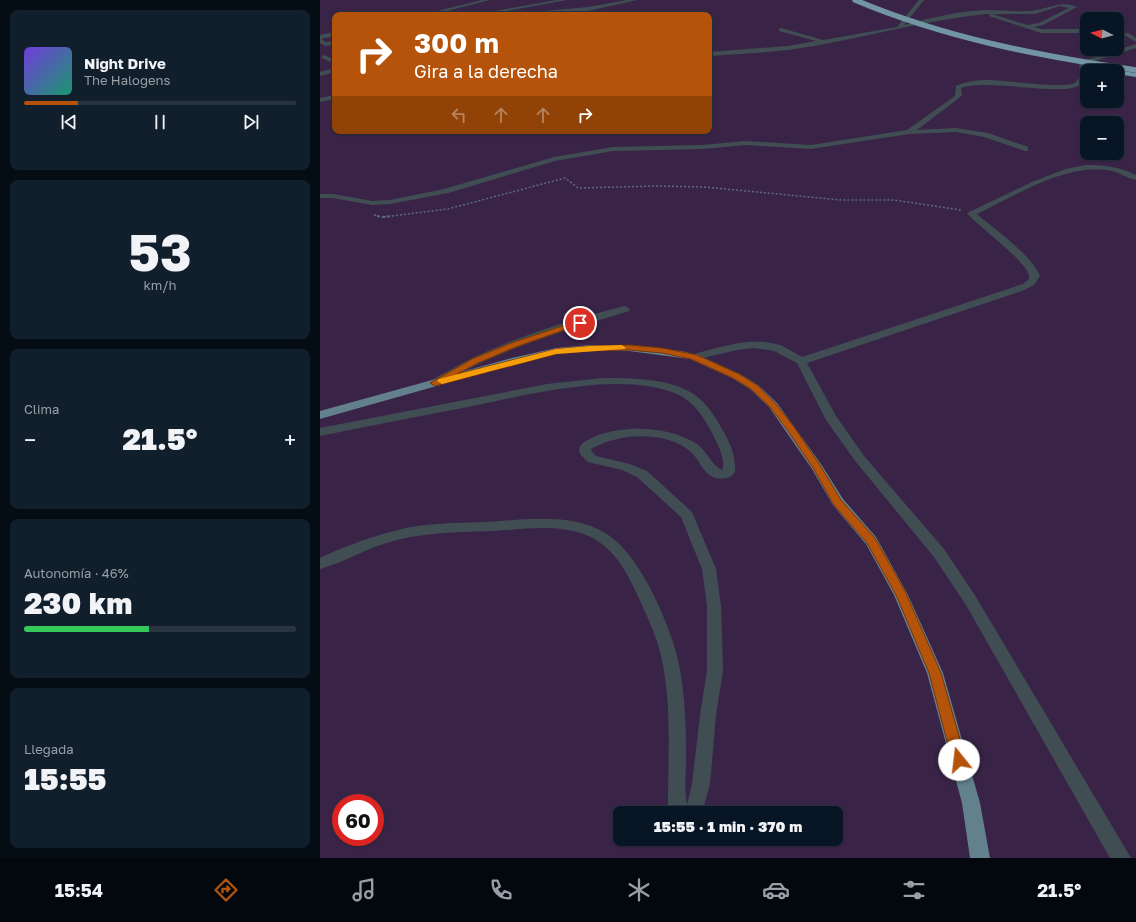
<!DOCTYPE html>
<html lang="es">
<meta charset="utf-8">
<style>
:root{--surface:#081524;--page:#111e2c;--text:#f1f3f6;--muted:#989fa6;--line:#293441;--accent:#b45309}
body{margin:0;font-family:"Golos Text",sans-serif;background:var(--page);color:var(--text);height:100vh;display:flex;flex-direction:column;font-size:15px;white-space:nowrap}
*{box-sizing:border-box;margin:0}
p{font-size:13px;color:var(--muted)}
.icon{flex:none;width:22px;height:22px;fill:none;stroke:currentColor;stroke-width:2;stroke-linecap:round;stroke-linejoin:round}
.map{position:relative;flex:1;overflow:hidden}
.drawer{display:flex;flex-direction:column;gap:10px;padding:10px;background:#040c14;width:320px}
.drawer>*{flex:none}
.guide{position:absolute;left:12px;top:12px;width:380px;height:122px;border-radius:8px;box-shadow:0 1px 3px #0004,0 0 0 1px var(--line);background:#b45309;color:#fff;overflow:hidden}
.needle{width:26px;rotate:276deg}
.fabs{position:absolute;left:760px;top:12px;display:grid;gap:8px}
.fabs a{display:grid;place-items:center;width:44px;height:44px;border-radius:8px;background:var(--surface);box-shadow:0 1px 3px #0004,0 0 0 1px var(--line);font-size:20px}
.speed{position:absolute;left:12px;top:794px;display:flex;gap:8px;font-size:20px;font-weight:700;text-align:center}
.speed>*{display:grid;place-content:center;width:52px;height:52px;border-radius:50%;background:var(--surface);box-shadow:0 1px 3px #0004,0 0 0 1px var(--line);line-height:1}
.speed .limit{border:6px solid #d22;background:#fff;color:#111}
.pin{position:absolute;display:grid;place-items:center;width:34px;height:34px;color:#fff;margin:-17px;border:2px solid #fff;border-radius:50%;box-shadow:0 1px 4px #0007}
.me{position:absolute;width:44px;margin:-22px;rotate:344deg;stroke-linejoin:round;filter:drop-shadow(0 0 3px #0008)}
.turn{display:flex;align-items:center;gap:14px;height:84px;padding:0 16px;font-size:18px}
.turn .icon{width:52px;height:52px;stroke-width:2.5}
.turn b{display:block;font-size:28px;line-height:34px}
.lanes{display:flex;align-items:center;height:38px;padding:0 16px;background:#0003;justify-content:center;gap:20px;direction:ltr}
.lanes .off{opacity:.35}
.big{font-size:30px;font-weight:800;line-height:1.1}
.drawer .card{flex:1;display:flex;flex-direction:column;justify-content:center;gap:6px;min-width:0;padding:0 14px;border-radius:8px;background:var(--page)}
.drawer .dial{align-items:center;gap:0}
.dial b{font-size:52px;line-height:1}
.song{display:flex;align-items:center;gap:12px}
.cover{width:48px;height:48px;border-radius:6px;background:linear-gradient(135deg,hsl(260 70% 55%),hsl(160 70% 35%))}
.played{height:4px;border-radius:2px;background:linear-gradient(90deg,var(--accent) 20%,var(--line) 20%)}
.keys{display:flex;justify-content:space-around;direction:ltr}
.heat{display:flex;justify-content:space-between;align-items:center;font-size:22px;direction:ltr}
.charge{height:6px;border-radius:3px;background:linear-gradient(90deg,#34c759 46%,var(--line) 0)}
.trip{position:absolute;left:293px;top:806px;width:230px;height:40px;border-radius:8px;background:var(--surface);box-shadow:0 1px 3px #0004,0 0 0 1px var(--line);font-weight:800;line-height:40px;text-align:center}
.dock{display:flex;height:64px;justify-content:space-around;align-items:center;background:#03080e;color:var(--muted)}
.dock .icon{width:28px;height:28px}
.dock .selected{color:var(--accent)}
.dock b{font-size:18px;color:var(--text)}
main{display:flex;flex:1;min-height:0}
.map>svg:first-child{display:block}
.green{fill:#392447;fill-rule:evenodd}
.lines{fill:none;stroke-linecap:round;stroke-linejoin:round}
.path-far1{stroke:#5c6b7d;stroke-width:1.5;stroke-dasharray:2 2;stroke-linecap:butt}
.path{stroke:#5c6b7d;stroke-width:2;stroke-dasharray:2.5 2.5;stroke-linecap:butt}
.street{fill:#404e54;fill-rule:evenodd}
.primary{fill:#63818d;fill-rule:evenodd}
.highway{fill:#7195a3;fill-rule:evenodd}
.highway-bridge{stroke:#7195a3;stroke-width:5.5}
.route{fill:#b45309;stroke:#753606}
.slow{fill:#f59e0b}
</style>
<main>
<section class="drawer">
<div class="card">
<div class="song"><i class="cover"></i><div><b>Night Drive</b><p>The Halogens</p></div></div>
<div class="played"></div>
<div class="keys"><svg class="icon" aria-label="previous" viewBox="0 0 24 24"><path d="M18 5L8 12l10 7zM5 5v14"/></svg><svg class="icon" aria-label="pause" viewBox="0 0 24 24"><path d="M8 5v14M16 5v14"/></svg><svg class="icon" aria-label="next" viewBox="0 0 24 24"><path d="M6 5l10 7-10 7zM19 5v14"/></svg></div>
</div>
<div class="card dial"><b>53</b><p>km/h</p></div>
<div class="card"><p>Clima</p>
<div class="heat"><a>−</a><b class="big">21.5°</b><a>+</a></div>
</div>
<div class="card"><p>Autonomía · 46%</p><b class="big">230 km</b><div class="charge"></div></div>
<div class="card"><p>Llegada</p><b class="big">15:55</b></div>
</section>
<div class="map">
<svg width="816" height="858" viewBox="0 0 816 858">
<rect width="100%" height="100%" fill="#0b1c30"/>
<path class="green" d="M0 0H816V858H0ZM15 15H389V131H15ZM767 19H797V49H767ZM767 71H797V101H767ZM767 123H797V153H767ZM21 803H55V837H21ZM300 813H516V839H300Z"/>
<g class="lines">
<g class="path-far1">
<polyline points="54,215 61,217"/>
<polyline points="64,217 128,209 245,178 258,188 338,186 384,187 521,200 574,200 641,210"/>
</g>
<polyline class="path" points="57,216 62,217 72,216"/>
<g class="street">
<polygon points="162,0 170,0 111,15 101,15"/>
<polygon points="236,0 247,0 165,15 153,15"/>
<polygon points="307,0 317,0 268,11 220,15 200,15 203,13 268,7"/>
<path d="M599 0H604L584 25C611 18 638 11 666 10 682 10 700 13 716 10 731 8 741 0 757 7L723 25 714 27 721 29H767V33H721L669 16 670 14H665C599 21 534 41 468 50 442 53 415 54 389 56V52L468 46 496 41 459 31V29L461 28 503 40 577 27ZM740 6 749 8 719 23 707 25 672 14H715Z"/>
<polygon points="797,30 810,34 816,38 816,42 806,36 797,34"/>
<polygon points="15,32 15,36 1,39 6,42 15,41 15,45 5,46 0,43 0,35"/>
<path d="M816 44V48L765 64C766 72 767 78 761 84 748 98 668 78 641 88L642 95 639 98 597 130 636 128 668 133 708 147V151H705L664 137 636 132 589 134 491 149 425 145 383 149 293 151 235 161 128 193 70 204 52 205 13 198H0V194H13L52 201 70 200 124 189 234 157 293 147 383 145 425 141 491 145 587 130 635 96 636 86C647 81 657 80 669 80 684 80 748 90 756 82 762 77 758 68 760 62Z"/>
<polygon points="4,55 15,60 15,64 2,58 1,57"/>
<polygon points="15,68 15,72 0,76 0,72"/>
<polygon points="15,95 15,99 0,102 0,98"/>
<path d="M766 165C785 165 799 167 816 175V180C806 178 798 171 787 170 745 164 694 196 657 214 675 230 711 254 720 276L714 285 702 291 487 363 516 416 544 456 624 549 656 597 811 858H790L646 605 614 557 536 462 506 420 477 363 454 351 435 348 417 350 374 360 369 357 370 355C398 348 431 336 460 345 467 348 475 353 482 357L703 284 709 279C713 265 657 226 647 213L712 182 746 169Z"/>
<path d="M305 306 310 309 309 311C244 331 178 349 120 385L116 386 110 383C115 377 124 373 130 370 181 341 248 320 305 306Z"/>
<path d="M283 378C311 378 351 378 375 395 387 404 395 416 402 429 410 442 416 456 415 472 411 479 400 480 393 477 383 473 379 459 371 452 347 430 297 433 271 449L272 452 276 456 310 464 327 471 372 512 396 569 401 606 403 671 396 715 390 784 382 813H352L348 805C348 757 352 708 342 660 337 636 326 614 316 592 305 568 291 545 266 535 238 524 204 529 175 531 141 532 107 532 73 541 47 548 25 562 0 569V558C27 545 56 535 86 528 112 523 138 523 164 522 205 520 256 511 291 537 321 558 350 625 358 660 365 692 366 724 366 757 366 772 364 790 367 805L372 784 380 715 387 671V606L382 569 361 517 317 477 302 470 268 462 260 454 259 448C262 442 270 439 276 436 307 425 348 426 377 444 387 451 391 465 402 470 407 460 396 441 391 431 383 416 373 401 357 394 301 370 206 395 148 407 99 416 49 426 0 436V428L227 384Z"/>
</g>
<polygon class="primary" points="270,345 309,345 361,351 378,355 420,374 438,385 457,403 501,464 523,499 556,537 588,595 623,673 660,803 670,858 650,858 642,803 607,673 574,595 546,544 513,505 492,469 449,407 430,389 412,378 370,359 309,351 270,351 236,354 194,364 0,419 0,411 192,358 236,348"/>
<polygon class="highway" points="797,70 816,73 816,77 797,74 797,71 795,71"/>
<path class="highway-bridge" d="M535 0C625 38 719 56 816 70"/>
</g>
<polygon class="route" points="257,321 260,321 264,323 196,347 158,363 137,374 236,349 270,346 309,345 342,348 377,355 419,374 437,385 456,404 474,427 500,465 521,500 555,538 585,591 621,673 646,760 644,764 639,766 634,764 632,760 609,673 576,595 547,543 514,505 493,468 468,431 450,407 431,389 413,378 371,359 342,353 309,350 270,351 236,354 115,386 110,383 152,359 191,343"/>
<polygon class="slow" points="302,345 306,348 304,349 236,354 122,384 117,381 119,379 236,349 270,346"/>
</svg>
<div class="fabs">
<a><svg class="needle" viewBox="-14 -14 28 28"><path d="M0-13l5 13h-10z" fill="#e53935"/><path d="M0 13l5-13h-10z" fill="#989fa6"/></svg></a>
<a>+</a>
<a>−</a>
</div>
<div class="speed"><div class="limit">60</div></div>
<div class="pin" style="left:260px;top:323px;background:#d93025"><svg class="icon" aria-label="arrive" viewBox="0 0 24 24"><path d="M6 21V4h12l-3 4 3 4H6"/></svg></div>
<svg class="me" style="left:639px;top:760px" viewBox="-20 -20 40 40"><circle r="19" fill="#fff"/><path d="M0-13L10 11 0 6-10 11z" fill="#b45309"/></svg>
<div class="trip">15:55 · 1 min · 370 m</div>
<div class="guide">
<div class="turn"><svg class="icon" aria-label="right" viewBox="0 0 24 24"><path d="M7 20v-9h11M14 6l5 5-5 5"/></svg><div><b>300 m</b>Gira a la derecha</div></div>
<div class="lanes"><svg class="icon off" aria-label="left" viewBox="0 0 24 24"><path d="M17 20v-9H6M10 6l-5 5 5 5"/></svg><svg class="icon off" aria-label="ahead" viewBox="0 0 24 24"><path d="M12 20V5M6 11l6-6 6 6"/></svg><svg class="icon off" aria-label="ahead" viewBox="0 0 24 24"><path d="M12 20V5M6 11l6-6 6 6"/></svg><svg class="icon" aria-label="right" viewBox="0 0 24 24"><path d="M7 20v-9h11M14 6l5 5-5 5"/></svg></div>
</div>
</div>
</main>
<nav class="dock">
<b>15:54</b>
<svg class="icon selected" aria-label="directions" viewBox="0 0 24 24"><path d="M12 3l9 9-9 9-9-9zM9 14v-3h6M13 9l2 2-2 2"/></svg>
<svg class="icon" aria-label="music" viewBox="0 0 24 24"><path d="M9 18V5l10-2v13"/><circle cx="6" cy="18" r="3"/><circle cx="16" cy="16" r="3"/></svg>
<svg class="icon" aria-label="phone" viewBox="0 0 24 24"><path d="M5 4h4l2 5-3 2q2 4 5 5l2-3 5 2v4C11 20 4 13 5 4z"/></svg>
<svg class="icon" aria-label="climate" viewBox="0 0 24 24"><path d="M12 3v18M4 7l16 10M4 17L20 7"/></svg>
<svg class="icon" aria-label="car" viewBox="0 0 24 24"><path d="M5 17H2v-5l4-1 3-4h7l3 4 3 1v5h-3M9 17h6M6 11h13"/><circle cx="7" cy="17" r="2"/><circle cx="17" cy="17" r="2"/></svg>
<svg class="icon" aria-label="filters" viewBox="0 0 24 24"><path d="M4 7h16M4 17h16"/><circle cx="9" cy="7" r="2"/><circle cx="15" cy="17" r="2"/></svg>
<b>21.5°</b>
</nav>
